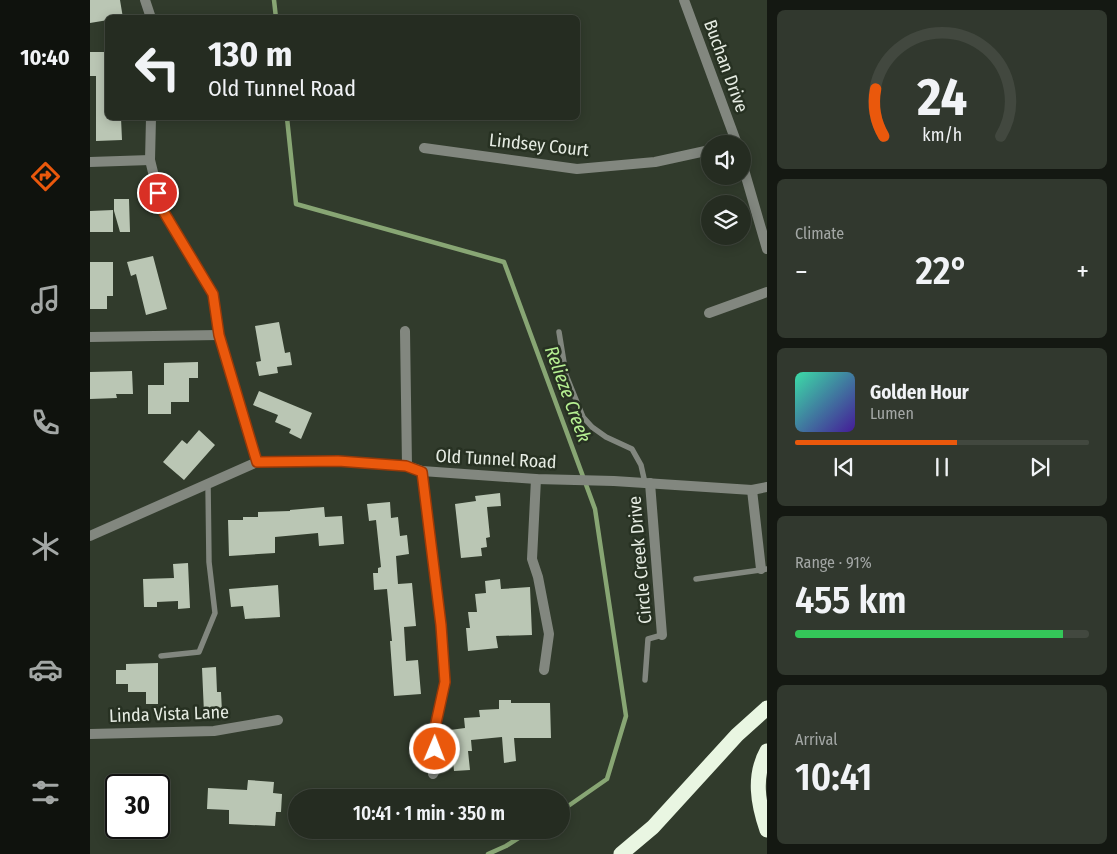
<!DOCTYPE html>
<meta charset="utf-8">
<style>
:root{--surface:#252c21;--page:#31382e;--text:#f1f3f6;--muted:#a3a7a5;--line:#42483f;--accent:#ea580c}
body{margin:0;font-family:"Fira Sans Condensed",sans-serif;background:var(--page);color:var(--text);height:100vh;display:flex;flex-direction:column;font-size:19px;white-space:nowrap}
*{box-sizing:border-box;margin:0}
p{font-size:16px;color:var(--muted)}
.icon{flex:none;width:28px;height:28px;fill:none;stroke:currentColor;stroke-width:2;stroke-linecap:round;stroke-linejoin:round}
.map{position:relative;flex:1;overflow:hidden}
.panel{display:flex;flex-direction:column;gap:10px;padding:10px;background:#141812;width:350px}
.panel>*{flex:none}
.guide{position:absolute;left:15px;top:15px;width:475px;height:105px;border-radius:8px;box-shadow:0 2px 12px #0003,0 0 0 1px var(--line);background:#252c21;color:var(--text);overflow:hidden}
.tools{position:absolute;left:611px;top:135px;display:grid;gap:10px}
.tools a{display:grid;place-items:center;width:50px;height:50px;border-radius:50%;background:var(--surface);box-shadow:0 2px 12px #0003,0 0 0 1px var(--line);font-size:25px}
.speed{position:absolute;left:15px;top:774px;display:flex;gap:10px;font-size:25px;font-weight:700;text-align:center}
.speed>*{display:grid;place-content:center;width:65px;height:65px;border-radius:50%;background:var(--surface);box-shadow:0 2px 12px #0003,0 0 0 1px var(--line);line-height:1}
.speed .limit{border:2px solid #111;border-radius:8px;background:#fff;color:#111}
.pin{position:absolute;display:grid;place-items:center;width:42px;height:42px;color:#fff;margin:-21px;border:2px solid #fff;border-radius:50%;box-shadow:0 1px 5px #0007}
.me{position:absolute;width:55px;margin:-28px;rotate:1deg;stroke-linejoin:round;filter:drop-shadow(0 0 4px #0008)}
.turn{display:flex;align-items:center;gap:18px;height:105px;padding:0 20px;font-size:22px}
.turn .icon{width:65px;height:65px;stroke-width:2.5}
.turn b{display:block;font-size:35px;line-height:42px}
.big{font-size:38px;font-weight:600;line-height:1.1}
.panel .widget{flex:1;display:flex;flex-direction:column;justify-content:center;gap:8px;min-width:0;padding:0 18px;border-radius:8px;background:var(--page)}
.panel .dial{align-items:center;gap:0}
.dial svg{height:130px;overflow:visible;fill:none;stroke:var(--line);stroke-width:7;stroke-linecap:round;text-anchor:middle}
.dial text{fill:var(--text);stroke:none}
.song{display:flex;align-items:center;gap:15px}
.cover{width:60px;height:60px;border-radius:8px;background:linear-gradient(135deg,hsl(160 70% 55%),hsl(260 70% 35%))}
.played{height:5px;border-radius:2px;background:linear-gradient(90deg,var(--accent) 55%,var(--line) 55%)}
.keys{display:flex;justify-content:space-around;direction:ltr}
.heat{display:flex;justify-content:space-between;align-items:center;font-size:28px;direction:ltr}
.charge{height:8px;border-radius:4px;background:linear-gradient(90deg,#34c759 91%,var(--line) 0)}
.trip{position:absolute;left:198px;top:789px;width:282px;height:50px;border-radius:25px;background:var(--surface);box-shadow:0 2px 12px #0003,0 0 0 1px var(--line);font-weight:600;line-height:50px;text-align:center}
main{display:flex;flex:1;min-height:0}
.menu{display:flex;flex-direction:column;width:90px;justify-content:space-around;align-items:center;background:#0f120d;color:var(--muted)}
.menu .icon{width:35px;height:35px}
.menu .on{color:var(--accent)}
.menu b{font-size:22px;color:var(--text)}
.map>svg:first-child{display:block}
.lines{fill:none;stroke-linecap:round;stroke-linejoin:round}
.stream{stroke:#88a674;stroke-width:4.5}
.building{fill:#bac6b4}
.lane{stroke:#82877f;stroke-width:5.5}
.street{stroke:#82877f;stroke-width:10}
.highway{stroke:#e9f6e2;stroke-width:15}
.route-casing{stroke:#983908;stroke-width:12}
.route{stroke:#ea580c;stroke-width:9}
.labels{text-anchor:middle;dominant-baseline:central;stroke-width:5;stroke-linejoin:round;paint-order:stroke}
.street-label{font-size:18px;fill:#e6ece3;stroke:#273122}
.water-label{font-size:19px;font-style:italic;fill:#b6f092;stroke:#273122}
</style>
<main>
<nav class="menu">
<b>10:40</b>
<svg class="icon on" aria-label="directions" viewBox="0 0 24 24"><path d="M12 3l9 9-9 9-9-9zM9 14v-3h6M13 9l2 2-2 2"/></svg>
<svg class="icon" aria-label="music" viewBox="0 0 24 24"><path d="M9 18V5l10-2v13"/><circle cx="6" cy="18" r="3"/><circle cx="16" cy="16" r="3"/></svg>
<svg class="icon" aria-label="phone" viewBox="0 0 24 24"><path d="M5 4h4l2 5-3 2q2 4 5 5l2-3 5 2v4C11 20 4 13 5 4z"/></svg>
<svg class="icon" aria-label="climate" viewBox="0 0 24 24"><path d="M12 3v18M4 7l16 10M4 17L20 7"/></svg>
<svg class="icon" aria-label="car" viewBox="0 0 24 24"><path d="M5 17H2v-5l4-1 3-4h7l3 4 3 1v5h-3M9 17h6M6 11h13"/><circle cx="7" cy="17" r="2"/><circle cx="17" cy="17" r="2"/></svg>
<svg class="icon" aria-label="filters" viewBox="0 0 24 24"><path d="M4 7h16M4 17h16"/><circle cx="9" cy="7" r="2"/><circle cx="15" cy="17" r="2"/></svg>
</nav>
<div class="map">
<svg width="677" height="854" viewBox="0 0 677 854">
<rect width="100%" height="100%" fill="#313b2c"/>
<g class="lines">
<g class="stream">
<polyline points="184,0 186,18"/>
<polyline points="197,118 206,204 414,262 505,509 536,716 517,779 471,811"/>
<polyline points="398,854 416,846 441,830"/>
</g>
</g>
<g class="building">
<polygon points="0,0 30,0 33,18 18,18 18,20 0,23"/>
<polygon points="0,52 18,52 18,118 31,118 32,140 6,141 6,76 0,76"/>
<polygon points="24,199 39,199 40,232 30,232 24,211"/>
<polygon points="23,210 23,232 0,232 0,211"/>
<polygon points="63,256 77,309 56,315 46,274 41,276 37,262"/>
<polygon points="0,262 23,262 23,296 17,296 17,309 0,309"/>
<polygon points="189,322 195,353 200,352 202,365 187,367 188,373 169,376 166,362 171,361 165,326"/>
<polygon points="108,362 108,378 99,378 99,402 81,402 81,414 58,414 58,385 74,385 74,363"/>
<polygon points="42,371 43,394 26,394 27,398 0,399 0,372"/>
<polygon points="169,391 222,413 211,439 199,433 201,429 185,422 188,415 163,405"/>
<polygon points="109,430 125,445 94,480 73,462 92,440 97,444"/>
<polygon points="410,493 411,506 397,507 400,537 396,538 397,547 391,548 392,556 371,558 365,504 386,501 385,496"/>
<polygon points="300,502 301,518 308,517 310,536 317,535 319,554 306,556 308,584 322,583 326,626 314,627 316,661 328,660 331,694 304,696 300,641 302,641 297,589 284,590 283,573 288,573 288,568 291,567 286,520 279,521 277,504"/>
<polygon points="234,507 235,517 252,516 254,544 229,546 228,533 185,537 185,553 139,556 138,520 153,520 153,517 168,517 168,512 200,511 200,510"/>
<polygon points="98,563 100,608 88,609 88,601 67,602 67,607 54,607 53,579 84,578 83,564"/>
<polygon points="410,579 411,589 440,587 442,635 406,636 408,648 378,651 376,628 380,628 378,612 387,612 385,594 396,593 395,581"/>
<polygon points="188,585 190,617 155,619 153,606 141,607 139,589"/>
<polygon points="68,663 68,704 56,704 56,692 38,692 38,684 26,684 26,670 36,670 36,664"/>
<polygon points="126,667 127,692 131,692 132,712 114,713 112,668"/>
<polygon points="409,700 421,700 421,703 460,703 461,738 424,738 426,761 414,763 412,737 381,740 382,751 378,751 380,770 364,771 360,730 375,728 374,718 390,717 389,710 409,709"/>
<polygon points="158,780 184,782 183,793 192,794 191,812 186,812 185,826 139,824 139,810 117,809 118,788 157,790"/>
</g>
<g class="lines">
<g class="lane">
<polyline points="469,332 476,375 493,417 502,427 516,437 542,449 551,465 555,483"/>
<polyline points="606,579 677,569"/>
<polyline points="71,656 109,652 125,613 119,562 118,484"/>
<polyline points="555,680 558,639 572,635"/>
</g>
<g class="street">
<polyline points="55,0 61,18"/>
<polyline points="594,0 647,144"/>
<polyline points="61,118 60,160 72,209 123,294 129,335 167,462"/>
<polyline points="334,148 487,169 565,162 620,150"/>
<polyline points="0,162 60,160"/>
<polyline points="652,163 677,249"/>
<polyline points="619,313 677,292"/>
<polyline points="315,331 317,466"/>
<polyline points="0,337 129,335"/>
<polyline points="332,471 351,625 355,682 346,723 346,768 343,774"/>
<polyline points="446,479 442,559 448,577 459,634 454,670"/>
<polyline points="560,483 572,635"/>
<polyline points="662,490 671,569"/>
<polyline points="0,536 167,462 248,461 317,466 332,471 446,479 524,481 662,490 677,487"/>
<polyline points="0,734 124,731 188,720"/>
</g>
<g class="highway">
<path d="M677 751C663 776 668 804 677 830"/>
<polyline points="531,854 563,827 647,735 677,708"/>
</g>
</g>
<g class="lines">
<g class="route-casing">
<polyline id="route" points="68,193 72,209 123,294 129,335 167,462 248,461 316,466 332,472 351,625 355,682 346,723 345,749"/>
</g>
<use href="#route" class="route"/>
</g>
<g class="labels">
<g class="street-label">
<text transform="translate(636 66) rotate(70)">Buchan Drive</text>
<text transform="translate(449 145) rotate(6)">Lindsey Court</text>
<text transform="translate(406 459) rotate(3)">Old Tunnel Road</text>
<text transform="translate(550 560) rotate(-95)">Circle Creek Drive</text>
<text transform="translate(79 714) rotate(-2)">Linda Vista Lane</text>
</g>
<g class="water-label">
<text transform="translate(478 394) rotate(70)">Relieze Creek</text>
</g>
</g>
</svg>
<div class="tools">
<a><svg class="icon" aria-label="sound" viewBox="0 0 24 24"><path d="M4 9h4l5-4v14l-5-4H4zM17 9q2 3 0 6"/></svg></a>
<a><svg class="icon" aria-label="layers" viewBox="0 0 24 24"><path d="M12 4l9 5-9 5-9-5zM3 14l9 5 9-5"/></svg></a>
</div>
<div class="speed"><div class="limit">30</div></div>
<div class="pin" style="left:68px;top:193px;background:#d93025"><svg class="icon" aria-label="arrive" viewBox="0 0 24 24"><path d="M6 21V4h12l-3 4 3 4H6"/></svg></div>
<svg class="me" style="left:345px;top:749px" viewBox="-20 -20 40 40"><circle r="17" fill="#ea580c" stroke="#fff" stroke-width="3"/><path d="M0-11L8 9 0 5-8 9z" fill="#fff"/></svg>
<div class="trip">10:41 · 1 min · 350 m</div>
<div class="guide">
<div class="turn"><svg class="icon" aria-label="left" viewBox="0 0 24 24"><path d="M17 20v-9H6M10 6l-5 5 5 5"/></svg><div><b>130 m</b>Old Tunnel Road</div></div>
</div>
</div>
<section class="panel">
<div class="widget dial"><svg viewBox="0 0 100 80">
<path d="M14 69A42 42 0 1 1 86 69"/>
<path d="M14 69A42 42 0 0 1 9 40" stroke="#ea580c"/>
<text x="50" y="56" font-size="32" font-weight="700">24</text>
<text x="50" y="72" font-size="11">km/h</text>
</svg></div>
<div class="widget"><p>Climate</p>
<div class="heat"><a>−</a><b class="big">22°</b><a>+</a></div>
</div>
<div class="widget">
<div class="song"><i class="cover"></i><div><b>Golden Hour</b><p>Lumen</p></div></div>
<div class="played"></div>
<div class="keys"><svg class="icon" aria-label="previous" viewBox="0 0 24 24"><path d="M18 5L8 12l10 7zM5 5v14"/></svg><svg class="icon" aria-label="pause" viewBox="0 0 24 24"><path d="M8 5v14M16 5v14"/></svg><svg class="icon" aria-label="next" viewBox="0 0 24 24"><path d="M6 5l10 7-10 7zM19 5v14"/></svg></div>
</div>
<div class="widget"><p>Range · 91%</p><b class="big">455 km</b><div class="charge"></div></div>
<div class="widget"><p>Arrival</p><b class="big">10:41</b></div>
</section>
</main>
